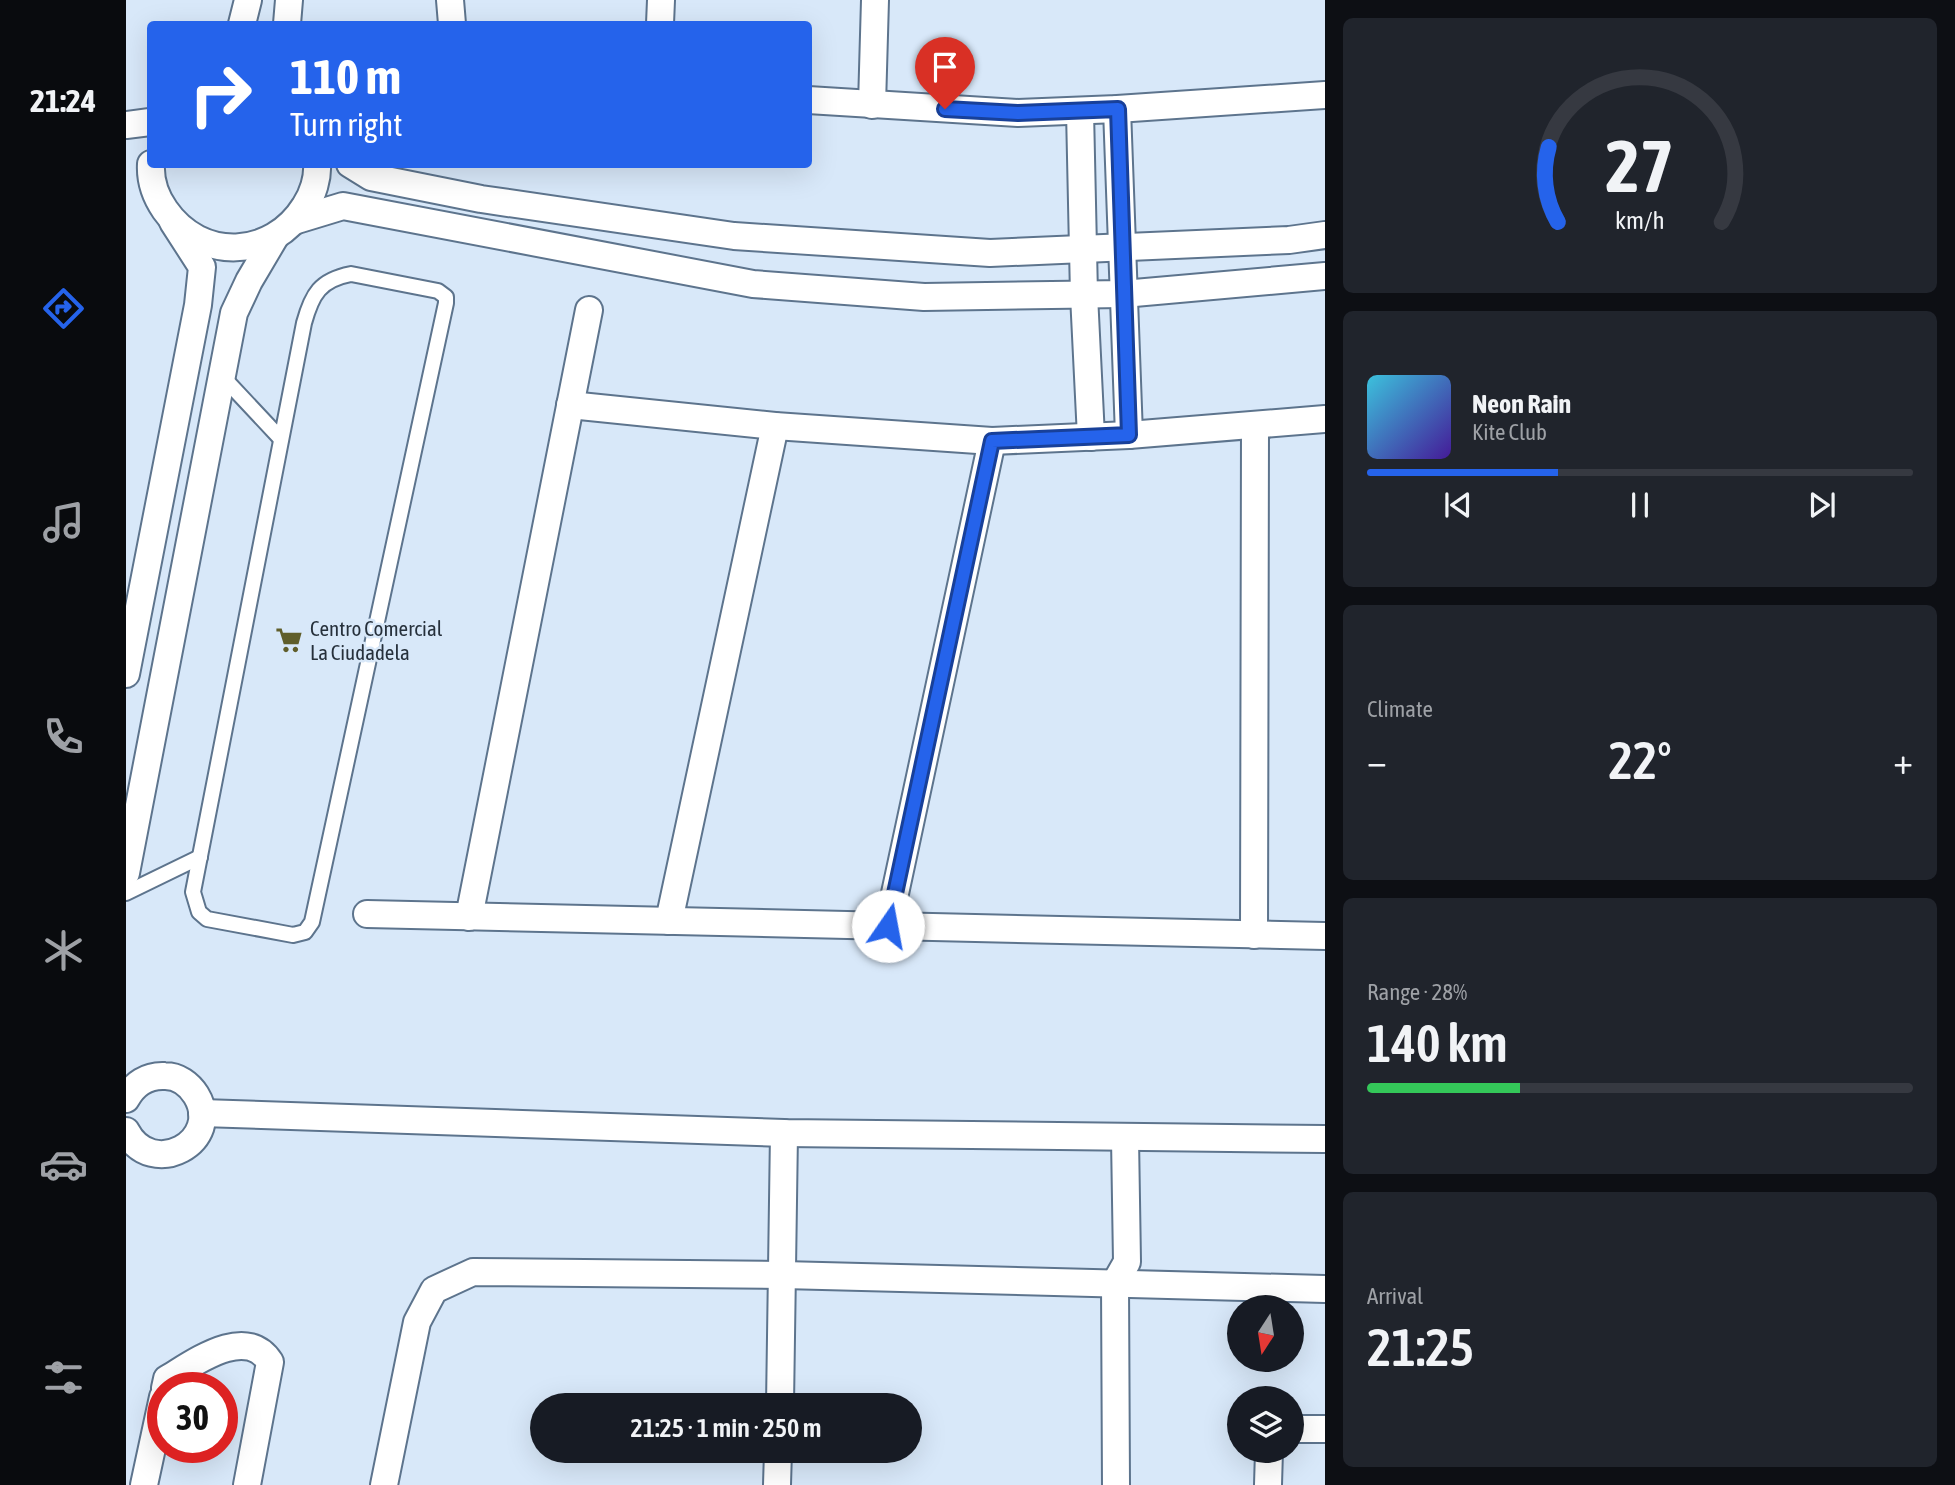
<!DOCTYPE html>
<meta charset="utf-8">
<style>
:root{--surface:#171b24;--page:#20242c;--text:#f1f3f6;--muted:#9ea1a6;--line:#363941;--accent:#2563eb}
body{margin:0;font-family:"Asap Condensed",sans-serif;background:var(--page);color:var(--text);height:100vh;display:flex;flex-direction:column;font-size:26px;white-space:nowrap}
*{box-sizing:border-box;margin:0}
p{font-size:23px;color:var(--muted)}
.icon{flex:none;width:38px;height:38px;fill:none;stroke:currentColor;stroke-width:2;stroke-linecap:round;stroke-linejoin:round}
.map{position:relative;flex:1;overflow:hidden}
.details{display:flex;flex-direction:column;gap:18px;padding:18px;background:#0d0f14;width:630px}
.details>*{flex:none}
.top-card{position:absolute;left:21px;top:21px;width:665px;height:147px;border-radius:7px;box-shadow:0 7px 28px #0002;background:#2563eb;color:#fff;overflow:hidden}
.needle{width:46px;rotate:192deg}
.tools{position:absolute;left:1101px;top:1295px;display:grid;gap:14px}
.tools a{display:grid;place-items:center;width:77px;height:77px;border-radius:50%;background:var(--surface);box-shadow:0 7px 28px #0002;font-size:35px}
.speed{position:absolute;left:21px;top:1372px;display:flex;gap:14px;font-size:35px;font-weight:700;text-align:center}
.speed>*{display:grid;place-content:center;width:91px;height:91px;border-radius:50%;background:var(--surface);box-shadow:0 7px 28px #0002;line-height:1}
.speed .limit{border:10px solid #d22;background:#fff;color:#111}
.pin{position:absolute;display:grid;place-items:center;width:60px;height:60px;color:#fff;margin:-72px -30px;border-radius:50% 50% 50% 0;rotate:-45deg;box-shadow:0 0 7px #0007}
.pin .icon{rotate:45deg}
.me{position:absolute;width:77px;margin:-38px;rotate:12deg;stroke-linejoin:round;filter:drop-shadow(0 0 5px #0008)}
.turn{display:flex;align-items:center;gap:24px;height:147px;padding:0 28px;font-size:32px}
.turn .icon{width:91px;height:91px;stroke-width:2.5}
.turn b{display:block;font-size:49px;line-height:60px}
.big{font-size:52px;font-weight:600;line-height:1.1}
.details .tile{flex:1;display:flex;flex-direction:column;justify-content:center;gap:10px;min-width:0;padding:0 24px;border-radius:10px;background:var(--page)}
.details .dial{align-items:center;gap:0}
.dial svg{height:182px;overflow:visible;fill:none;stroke:var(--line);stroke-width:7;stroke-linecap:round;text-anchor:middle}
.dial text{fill:var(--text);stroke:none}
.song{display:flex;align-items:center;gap:21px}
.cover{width:84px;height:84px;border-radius:10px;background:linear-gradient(135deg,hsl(190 70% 55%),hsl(260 70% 35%))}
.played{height:7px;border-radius:4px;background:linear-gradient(90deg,var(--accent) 35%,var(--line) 35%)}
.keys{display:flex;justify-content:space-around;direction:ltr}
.heat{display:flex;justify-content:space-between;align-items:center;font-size:38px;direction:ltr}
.charge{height:10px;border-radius:5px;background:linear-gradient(90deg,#34c759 28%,var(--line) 0)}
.trip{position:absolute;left:404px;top:1393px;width:392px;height:70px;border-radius:35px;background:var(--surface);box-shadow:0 7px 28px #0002;font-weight:600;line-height:70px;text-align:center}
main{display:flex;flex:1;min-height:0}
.menu{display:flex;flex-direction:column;width:126px;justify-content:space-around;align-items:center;background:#090b0e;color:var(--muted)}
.menu .icon{width:49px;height:49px}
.menu .selected{color:var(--accent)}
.menu b{font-size:32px;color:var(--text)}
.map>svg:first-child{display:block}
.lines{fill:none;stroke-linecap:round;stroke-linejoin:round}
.lane-casing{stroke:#5d748d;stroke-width:18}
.street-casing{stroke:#5d748d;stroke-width:30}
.lane{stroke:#fff;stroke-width:14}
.street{stroke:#fff;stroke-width:26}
.route-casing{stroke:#184099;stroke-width:18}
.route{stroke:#2563eb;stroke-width:12}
.labels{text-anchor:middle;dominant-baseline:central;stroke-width:5;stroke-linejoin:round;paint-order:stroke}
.poi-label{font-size:21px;fill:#26303b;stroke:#d8e8f9;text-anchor:start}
</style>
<main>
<nav class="menu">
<b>21:24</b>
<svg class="icon selected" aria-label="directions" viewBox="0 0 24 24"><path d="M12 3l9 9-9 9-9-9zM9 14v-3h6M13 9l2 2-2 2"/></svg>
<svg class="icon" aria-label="music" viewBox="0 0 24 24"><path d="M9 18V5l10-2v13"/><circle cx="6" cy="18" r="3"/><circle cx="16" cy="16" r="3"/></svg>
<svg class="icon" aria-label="phone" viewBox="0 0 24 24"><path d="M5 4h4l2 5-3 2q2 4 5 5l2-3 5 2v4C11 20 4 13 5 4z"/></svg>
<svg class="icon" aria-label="climate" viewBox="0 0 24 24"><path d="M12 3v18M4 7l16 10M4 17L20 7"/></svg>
<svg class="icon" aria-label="car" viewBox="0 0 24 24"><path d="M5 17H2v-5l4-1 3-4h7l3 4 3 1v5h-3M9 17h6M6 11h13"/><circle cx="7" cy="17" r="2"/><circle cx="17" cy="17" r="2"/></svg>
<svg class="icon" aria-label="filters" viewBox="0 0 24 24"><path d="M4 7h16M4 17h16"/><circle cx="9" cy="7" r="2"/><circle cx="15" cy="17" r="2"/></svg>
</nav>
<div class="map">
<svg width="1199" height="1485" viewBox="0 0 1199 1485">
<rect width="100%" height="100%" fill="#d8e8f9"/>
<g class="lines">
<g class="lane-casing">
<g id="lane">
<path d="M225 274 312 291 320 297V303L186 922 179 932 167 935 81 919 73 912 67 892 178 323C186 294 194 280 225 274Z"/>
<polyline points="96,376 155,439"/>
<polyline points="0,893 74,857"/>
</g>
</g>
<g class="street-casing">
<g id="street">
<polyline points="324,0 326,24"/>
<polyline points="116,24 122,0"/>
<polyline points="161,24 163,0"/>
<polyline points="534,24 535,0"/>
<polyline points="682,100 892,113 991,109 1199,95"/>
<polyline points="746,105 749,0"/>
<polyline points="991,109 1003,435"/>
<polyline points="954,111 958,295 965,437"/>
<polyline points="0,125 24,122"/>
<path d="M25 164C24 181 30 197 39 210 75 262 146 259 179 206 187 194 192 178 191 164"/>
<polyline points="224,164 245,177 355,199 608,236 864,253 1163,240 1199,235"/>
<polyline points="171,220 217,206 627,284 798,297 997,294 1199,276"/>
<polyline points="444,405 649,426 866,441 1003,435 1199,419"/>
<polyline points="0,674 72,305 76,267 47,222"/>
<polyline points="0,873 108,313 123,281 149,237"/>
<polyline points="241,914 1199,936"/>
<polyline points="343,917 463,310"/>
<polyline points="543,921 649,426"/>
<polyline points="762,926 866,441"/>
<polyline points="1128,935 1129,426"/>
<path d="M0 1099C8 1084 21 1075 39 1076 52 1076 63 1084 70 1095 98 1141 26 1181 0 1131"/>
<polyline points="76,1113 658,1133 1199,1139"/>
<path d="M39 1388 41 1379C68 1363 120 1324 144 1362L121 1485"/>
<polyline points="654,1405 658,1133"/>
<polyline points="1166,1429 1199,1429"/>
<polyline points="18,1485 37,1397"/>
<polyline points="258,1485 291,1322 308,1290 347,1272 657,1275 1199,1289"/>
<polyline points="651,1485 652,1451"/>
<polyline points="990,1485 989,1283 1001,1262 999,1138"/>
<polyline points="1142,1485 1143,1451"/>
</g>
</g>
<use href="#lane" class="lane"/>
<use href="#street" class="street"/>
</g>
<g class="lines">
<g class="route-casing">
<polyline id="route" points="762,926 866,441 1003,435 992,109 892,113 819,109"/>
</g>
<use href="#route" class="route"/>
</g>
<defs>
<g id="supermarket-bare" transform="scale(2.1)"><path d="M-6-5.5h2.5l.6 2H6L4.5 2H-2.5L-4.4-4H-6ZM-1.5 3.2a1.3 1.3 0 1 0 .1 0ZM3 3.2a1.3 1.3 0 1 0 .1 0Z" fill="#605e2b" stroke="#d8e8f9" stroke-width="2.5" paint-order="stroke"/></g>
</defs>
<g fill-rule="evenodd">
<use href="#supermarket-bare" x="163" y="640"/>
</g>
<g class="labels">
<g class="poi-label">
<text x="184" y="628">Centro Comercial<tspan x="184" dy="24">La Ciudadela</tspan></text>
</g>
</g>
</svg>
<div class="tools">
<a><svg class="needle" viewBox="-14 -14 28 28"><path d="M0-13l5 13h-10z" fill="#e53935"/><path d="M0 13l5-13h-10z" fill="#9ea1a6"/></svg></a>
<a><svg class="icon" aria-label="layers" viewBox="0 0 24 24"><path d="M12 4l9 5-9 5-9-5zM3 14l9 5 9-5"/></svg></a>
</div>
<div class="speed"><div class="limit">30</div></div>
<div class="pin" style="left:819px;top:109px;background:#d93025"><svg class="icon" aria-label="arrive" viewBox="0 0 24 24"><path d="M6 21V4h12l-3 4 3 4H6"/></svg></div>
<svg class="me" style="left:762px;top:926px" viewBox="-20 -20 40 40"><circle r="19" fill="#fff"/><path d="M0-13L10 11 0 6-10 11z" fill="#2563eb"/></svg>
<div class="trip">21:25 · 1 min · 250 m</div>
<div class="top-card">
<div class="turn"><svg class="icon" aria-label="right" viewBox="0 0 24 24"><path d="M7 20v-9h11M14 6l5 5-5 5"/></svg><div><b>110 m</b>Turn right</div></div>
</div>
</div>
<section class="details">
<div class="tile dial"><svg viewBox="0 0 100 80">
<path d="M14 69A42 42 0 1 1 86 69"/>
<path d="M14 69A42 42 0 0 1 10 36" stroke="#2563eb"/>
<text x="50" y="56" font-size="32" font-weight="700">27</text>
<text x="50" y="72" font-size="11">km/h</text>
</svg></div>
<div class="tile">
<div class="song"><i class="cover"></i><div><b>Neon Rain</b><p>Kite Club</p></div></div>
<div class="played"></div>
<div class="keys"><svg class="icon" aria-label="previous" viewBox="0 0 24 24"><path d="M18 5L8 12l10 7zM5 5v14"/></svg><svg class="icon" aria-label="pause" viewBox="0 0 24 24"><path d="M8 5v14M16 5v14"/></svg><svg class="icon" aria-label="next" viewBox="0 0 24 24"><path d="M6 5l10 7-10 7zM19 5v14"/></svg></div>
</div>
<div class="tile"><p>Climate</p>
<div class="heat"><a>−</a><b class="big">22°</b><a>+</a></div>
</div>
<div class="tile"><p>Range · 28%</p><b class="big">140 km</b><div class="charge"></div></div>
<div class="tile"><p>Arrival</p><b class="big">21:25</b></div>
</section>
</main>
